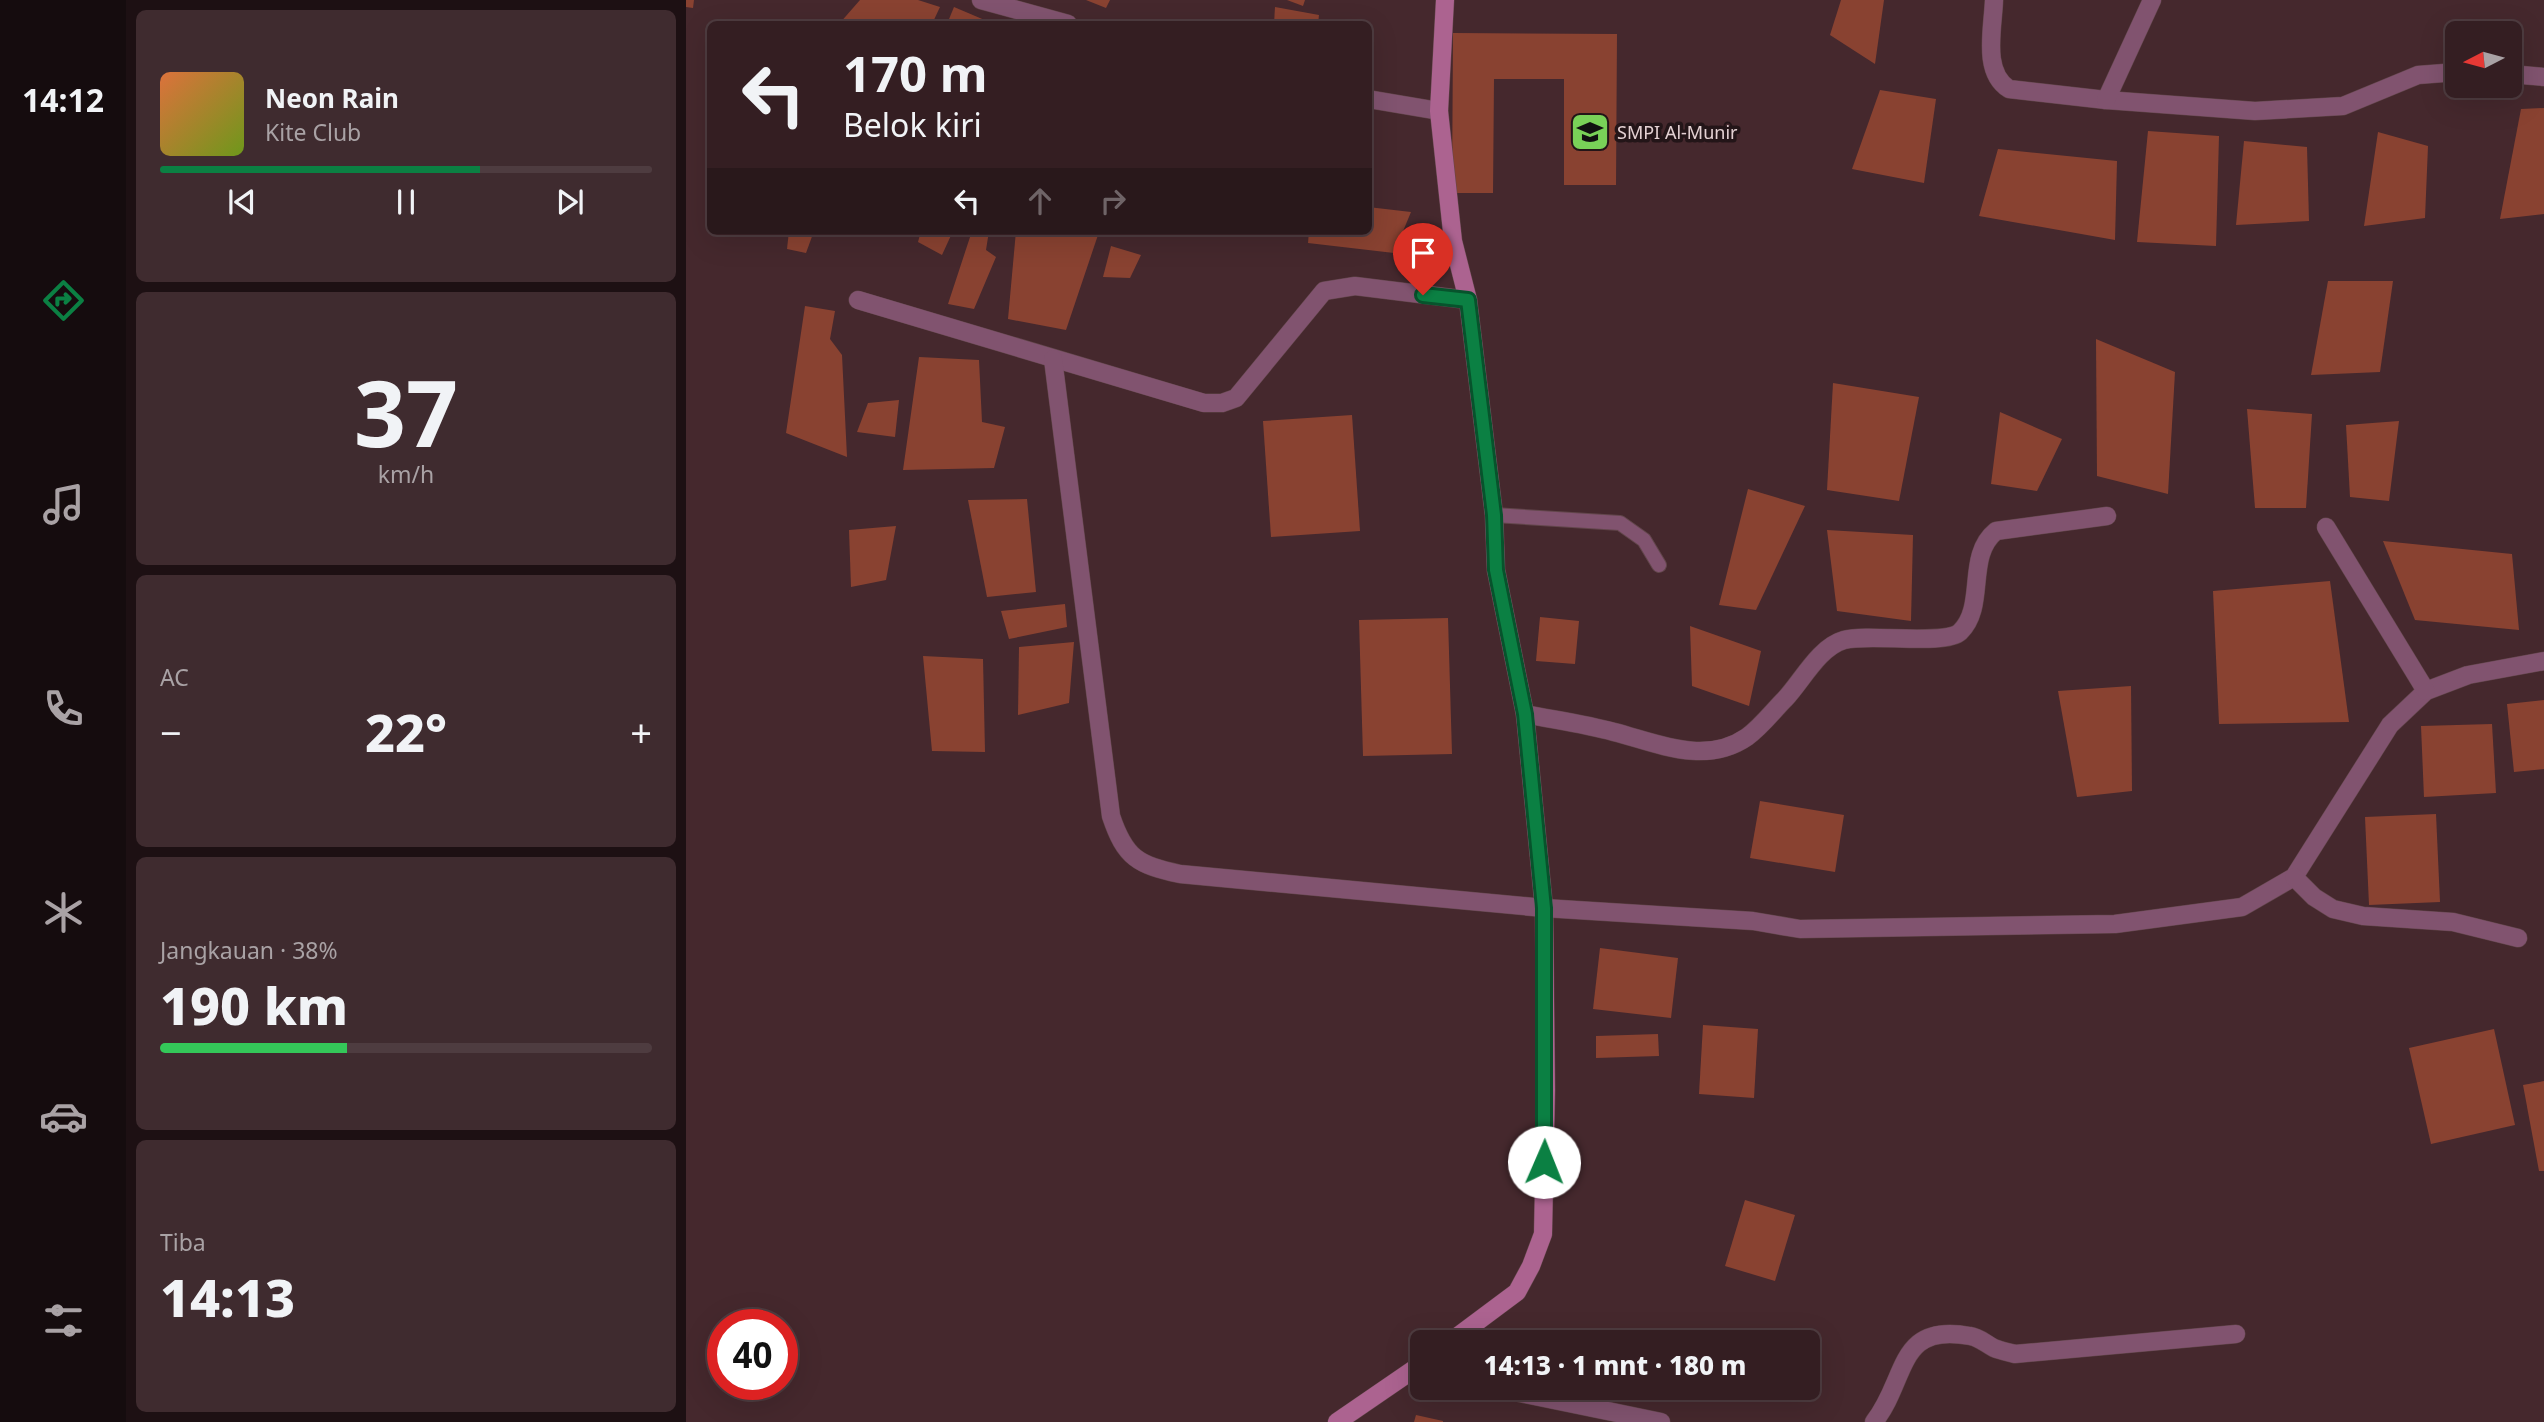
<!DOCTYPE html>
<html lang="id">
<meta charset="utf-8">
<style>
:root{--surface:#341e22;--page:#3f2b2f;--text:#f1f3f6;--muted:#a9a2a5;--line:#4e3c40;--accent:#0b8043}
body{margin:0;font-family:"Noto Sans",sans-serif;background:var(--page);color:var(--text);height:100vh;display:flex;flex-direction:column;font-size:26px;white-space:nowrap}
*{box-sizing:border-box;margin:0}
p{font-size:23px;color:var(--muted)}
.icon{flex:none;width:38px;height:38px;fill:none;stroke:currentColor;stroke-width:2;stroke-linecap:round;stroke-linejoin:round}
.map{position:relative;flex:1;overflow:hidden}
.drawer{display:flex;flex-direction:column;gap:10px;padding:10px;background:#1d1013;width:560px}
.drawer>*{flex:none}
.hud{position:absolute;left:21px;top:21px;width:665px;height:214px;border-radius:10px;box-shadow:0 7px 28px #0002,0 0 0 2px var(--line);background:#341e22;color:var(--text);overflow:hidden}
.needle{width:46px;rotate:264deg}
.fabs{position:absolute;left:1759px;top:21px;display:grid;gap:14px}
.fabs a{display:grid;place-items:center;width:77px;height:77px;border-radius:10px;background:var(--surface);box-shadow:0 7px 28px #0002,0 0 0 2px var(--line);font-size:35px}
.speed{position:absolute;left:21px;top:1309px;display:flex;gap:14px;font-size:35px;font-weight:700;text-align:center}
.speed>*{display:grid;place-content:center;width:91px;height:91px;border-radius:50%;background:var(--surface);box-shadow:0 7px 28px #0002,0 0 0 2px var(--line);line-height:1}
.speed .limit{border:10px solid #d22;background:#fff;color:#111}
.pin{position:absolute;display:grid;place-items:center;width:60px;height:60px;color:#fff;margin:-72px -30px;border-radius:50% 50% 50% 0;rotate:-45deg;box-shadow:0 0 7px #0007}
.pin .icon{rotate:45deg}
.me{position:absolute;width:77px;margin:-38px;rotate:1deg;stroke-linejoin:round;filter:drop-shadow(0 0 5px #0008)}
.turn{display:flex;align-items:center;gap:24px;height:147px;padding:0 21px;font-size:32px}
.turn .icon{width:91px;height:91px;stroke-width:2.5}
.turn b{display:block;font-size:49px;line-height:60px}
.lanes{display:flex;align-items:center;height:66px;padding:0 21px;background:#0003;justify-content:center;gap:35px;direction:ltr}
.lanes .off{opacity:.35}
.big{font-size:52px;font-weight:800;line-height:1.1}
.drawer .card{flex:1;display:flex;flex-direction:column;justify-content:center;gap:10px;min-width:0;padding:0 24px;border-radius:10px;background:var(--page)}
.drawer .dial{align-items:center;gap:0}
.dial b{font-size:91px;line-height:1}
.song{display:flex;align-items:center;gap:21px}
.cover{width:84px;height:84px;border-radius:10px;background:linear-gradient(135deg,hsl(20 70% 55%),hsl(80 70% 35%))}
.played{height:7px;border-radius:4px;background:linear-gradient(90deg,var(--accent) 65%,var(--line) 65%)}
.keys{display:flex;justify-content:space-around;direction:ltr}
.heat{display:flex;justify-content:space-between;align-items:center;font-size:38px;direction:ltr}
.charge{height:10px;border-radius:5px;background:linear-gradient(90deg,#34c759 38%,var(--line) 0)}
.trip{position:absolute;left:724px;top:1330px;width:410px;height:70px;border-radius:10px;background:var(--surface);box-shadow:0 7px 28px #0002,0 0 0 2px var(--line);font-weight:800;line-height:70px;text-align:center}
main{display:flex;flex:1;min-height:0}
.tabs{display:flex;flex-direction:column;width:126px;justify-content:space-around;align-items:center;background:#150c0e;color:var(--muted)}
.tabs .icon{width:49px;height:49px}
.tabs .on{color:var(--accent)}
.tabs b{font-size:32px;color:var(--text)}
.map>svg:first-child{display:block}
.building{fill:#894231}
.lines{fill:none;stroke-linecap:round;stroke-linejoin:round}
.lane-casing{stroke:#62464b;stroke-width:16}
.street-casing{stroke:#62464b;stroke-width:19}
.secondary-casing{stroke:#62464b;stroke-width:19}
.lane{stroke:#81536f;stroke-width:14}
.street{stroke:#81536f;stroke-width:18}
.secondary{stroke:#ac6390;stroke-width:18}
.route-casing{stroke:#07532c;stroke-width:18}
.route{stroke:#0b8043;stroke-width:12}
.labels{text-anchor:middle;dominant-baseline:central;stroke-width:7;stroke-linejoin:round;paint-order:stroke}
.poi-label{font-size:18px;fill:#e4d1d3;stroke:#231518;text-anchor:start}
</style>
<main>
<nav class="tabs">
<b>14:12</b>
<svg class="icon on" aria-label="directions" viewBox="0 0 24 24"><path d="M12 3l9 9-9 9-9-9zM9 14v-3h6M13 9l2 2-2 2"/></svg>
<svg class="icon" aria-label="music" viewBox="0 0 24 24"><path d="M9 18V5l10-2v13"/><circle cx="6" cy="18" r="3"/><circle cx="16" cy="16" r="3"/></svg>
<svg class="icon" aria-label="phone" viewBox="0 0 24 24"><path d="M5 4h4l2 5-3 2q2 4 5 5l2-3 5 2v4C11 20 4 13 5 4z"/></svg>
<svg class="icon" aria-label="climate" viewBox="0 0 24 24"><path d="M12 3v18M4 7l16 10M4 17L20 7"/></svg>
<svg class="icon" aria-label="car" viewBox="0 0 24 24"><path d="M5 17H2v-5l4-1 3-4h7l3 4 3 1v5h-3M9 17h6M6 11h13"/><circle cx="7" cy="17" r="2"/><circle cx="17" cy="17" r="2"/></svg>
<svg class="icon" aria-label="filters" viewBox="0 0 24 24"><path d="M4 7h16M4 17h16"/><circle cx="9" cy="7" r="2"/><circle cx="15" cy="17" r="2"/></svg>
</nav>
<section class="drawer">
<div class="card">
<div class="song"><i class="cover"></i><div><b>Neon Rain</b><p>Kite Club</p></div></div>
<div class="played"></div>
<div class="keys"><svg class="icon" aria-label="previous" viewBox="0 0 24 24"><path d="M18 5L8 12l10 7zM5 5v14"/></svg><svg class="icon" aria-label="pause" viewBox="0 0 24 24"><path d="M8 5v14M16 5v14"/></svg><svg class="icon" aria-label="next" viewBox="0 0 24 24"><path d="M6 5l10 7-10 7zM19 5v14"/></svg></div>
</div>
<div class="card dial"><b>37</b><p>km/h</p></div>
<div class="card"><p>AC</p>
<div class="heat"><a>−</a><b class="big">22°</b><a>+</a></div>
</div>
<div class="card"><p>Jangkauan · 38%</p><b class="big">190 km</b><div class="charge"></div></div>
<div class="card"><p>Tiba</p><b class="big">14:13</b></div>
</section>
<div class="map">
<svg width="1858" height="1422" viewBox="0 0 1858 1422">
<rect width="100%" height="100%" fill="#45282d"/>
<g class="building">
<polygon points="0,0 8,0 7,8 0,7"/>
<polygon points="174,0 232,0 254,7 246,24 153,24"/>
<polygon points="400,0 424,0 420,8"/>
<polygon points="601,0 619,0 617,6"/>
<polygon points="1155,0 1198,0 1189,64 1144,35"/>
<polygon points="268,7 308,24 261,24"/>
<polygon points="589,7 633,15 632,24 588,24"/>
<polygon points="767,33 931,34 930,185 878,185 878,79 808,79 807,193 766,193"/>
<polygon points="1194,90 1250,99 1238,183 1166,169"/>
<polygon points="1858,108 1858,214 1814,219 1835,109"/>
<polygon points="1462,131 1533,136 1530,246 1451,242"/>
<polygon points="1692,132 1742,146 1739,218 1678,226"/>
<polygon points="1558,141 1621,147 1623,221 1550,225"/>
<polygon points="1312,149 1431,161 1429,240 1293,216"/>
<polygon points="682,207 725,212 708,253 622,243 623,231 682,231"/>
<polygon points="103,231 128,231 120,253 101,249"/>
<polygon points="235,231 267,231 256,255 232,242"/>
<polygon points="286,231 303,231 300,250 310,257 288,309 262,304"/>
<polygon points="330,231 413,232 380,330 322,319"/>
<polygon points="425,246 455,255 444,278 417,277"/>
<polygon points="1642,281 1707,281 1694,372 1625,375"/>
<polygon points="119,306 149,311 144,339 156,355 161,457 100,433"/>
<polygon points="1410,339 1489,372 1482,494 1411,476"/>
<polygon points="233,357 293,360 296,422 319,427 308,468 217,470"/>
<polygon points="1147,383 1233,397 1213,501 1141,490"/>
<polygon points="213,400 209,437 171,432 182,403"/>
<polygon points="1561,409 1626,414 1620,508 1569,508"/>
<polygon points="1314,412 1376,439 1351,491 1305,484"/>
<polygon points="666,415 674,531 585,537 577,421"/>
<polygon points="1713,421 1703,501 1664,497 1660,425"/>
<polygon points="1062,489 1119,506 1070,610 1033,605"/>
<polygon points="341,499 350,592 301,597 282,500"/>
<polygon points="210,526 200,580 165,587 163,530"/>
<polygon points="1141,530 1227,535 1225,621 1151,611"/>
<polygon points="1697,541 1826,554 1833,630 1729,620"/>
<polygon points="1644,581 1663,722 1533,724 1527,591"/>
<polygon points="379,604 381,627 323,639 315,611"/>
<polygon points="854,617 893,621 889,664 850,661"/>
<polygon points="762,618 766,754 677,756 673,620"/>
<polygon points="1004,626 1075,651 1063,706 1006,686"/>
<polygon points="388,642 383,703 332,715 333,647"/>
<polygon points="237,656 297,659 299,752 246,751"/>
<polygon points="1445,686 1446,791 1391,797 1372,691"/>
<polygon points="1858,700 1858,769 1828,772 1821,704"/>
<polygon points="1806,724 1810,793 1738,797 1735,726"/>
<polygon points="1074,801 1158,815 1149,872 1064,858"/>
<polygon points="1750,814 1754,902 1683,905 1679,817"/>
<polygon points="914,948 992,958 985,1018 907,1009"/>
<polygon points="1017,1025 1072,1029 1068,1098 1013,1094"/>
<polygon points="1808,1029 1829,1125 1745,1144 1723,1048"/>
<polygon points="972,1034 973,1056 910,1058 910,1036"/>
<polygon points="1858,1081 1858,1171 1853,1171 1837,1085"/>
<polygon points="1059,1200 1109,1215 1089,1281 1039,1266"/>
<polygon points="730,1415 757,1421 757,1422 728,1422"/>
</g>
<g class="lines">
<g class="lane-casing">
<polyline id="lane" points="808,515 934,523 958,540 973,565"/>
</g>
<g class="street-casing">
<g id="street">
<polyline points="295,0 382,24"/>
<path d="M1308 0C1307 29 1296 72 1323 89L1420 100 1569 111 1657 106 1732 75 1771 72"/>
<polyline points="1824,74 1858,77"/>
<polyline points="682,99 753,111"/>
<polyline points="1420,100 1466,0"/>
<polyline points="172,300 518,403 536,403 550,398 638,291 669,286 782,300"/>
<path d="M367 359 425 816C439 858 452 865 494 874L858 908 1067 921 1114 929 1429 924 1556 907 1608 877 1704 725 1740 691 1782 675 1858 661"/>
<polyline points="1640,527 1740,691"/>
<path d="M839 714C869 720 899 724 928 732 971 743 1019 766 1061 737 1075 727 1087 711 1099 699 1116 681 1133 647 1158 640 1183 633 1259 646 1274 632 1301 606 1279 556 1310 531L1421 516"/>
<polyline points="1608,877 1628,897 1647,909 1677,916 1767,922 1832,938"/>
<polyline points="810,1388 975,1422"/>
<path d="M1188 1422C1222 1379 1210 1322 1284 1336 1293 1337 1300 1344 1308 1348 1315 1351 1322 1352 1329 1354L1550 1334"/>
</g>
</g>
<g class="secondary-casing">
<g id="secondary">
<polyline points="759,0 753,111 767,241 782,300 808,515 810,570 839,714 858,908 860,1090 857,1234 845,1266 831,1292 764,1342"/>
<polyline points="651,1422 737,1363"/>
</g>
</g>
<use href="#lane" class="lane"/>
<use href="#street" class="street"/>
<use href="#secondary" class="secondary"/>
</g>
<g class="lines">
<g class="route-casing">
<polyline id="route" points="737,295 782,300 808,515 810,570 839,714 858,908 858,1162"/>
</g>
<use href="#route" class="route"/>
</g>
<defs>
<g id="school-square" transform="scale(2.0125)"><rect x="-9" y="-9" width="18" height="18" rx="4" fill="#79d158" stroke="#231518"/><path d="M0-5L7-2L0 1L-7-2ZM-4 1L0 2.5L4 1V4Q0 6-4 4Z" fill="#111"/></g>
</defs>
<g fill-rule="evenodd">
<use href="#school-square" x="904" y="132"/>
</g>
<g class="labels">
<g class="poi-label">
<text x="931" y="132">SMPI Al-Munir</text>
</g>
</g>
</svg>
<div class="fabs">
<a><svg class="needle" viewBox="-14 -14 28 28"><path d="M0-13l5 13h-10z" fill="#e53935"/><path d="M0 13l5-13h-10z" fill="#a9a2a5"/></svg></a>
</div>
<div class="speed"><div class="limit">40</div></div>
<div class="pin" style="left:737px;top:295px;background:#d93025"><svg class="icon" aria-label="arrive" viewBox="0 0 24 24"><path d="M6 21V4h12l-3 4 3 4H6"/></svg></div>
<svg class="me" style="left:858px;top:1162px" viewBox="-20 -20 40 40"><circle r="19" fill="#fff"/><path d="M0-13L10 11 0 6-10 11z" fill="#0b8043"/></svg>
<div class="trip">14:13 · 1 mnt · 180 m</div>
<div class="hud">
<div class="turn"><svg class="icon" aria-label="left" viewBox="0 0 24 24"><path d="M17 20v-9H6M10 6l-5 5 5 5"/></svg><div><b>170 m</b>Belok kiri</div></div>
<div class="lanes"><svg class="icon" aria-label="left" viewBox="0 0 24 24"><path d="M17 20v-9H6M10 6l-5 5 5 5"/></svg><svg class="icon off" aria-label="ahead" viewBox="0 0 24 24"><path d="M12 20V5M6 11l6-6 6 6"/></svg><svg class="icon off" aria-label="right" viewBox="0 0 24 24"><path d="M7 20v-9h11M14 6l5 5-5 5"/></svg></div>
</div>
</div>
</main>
